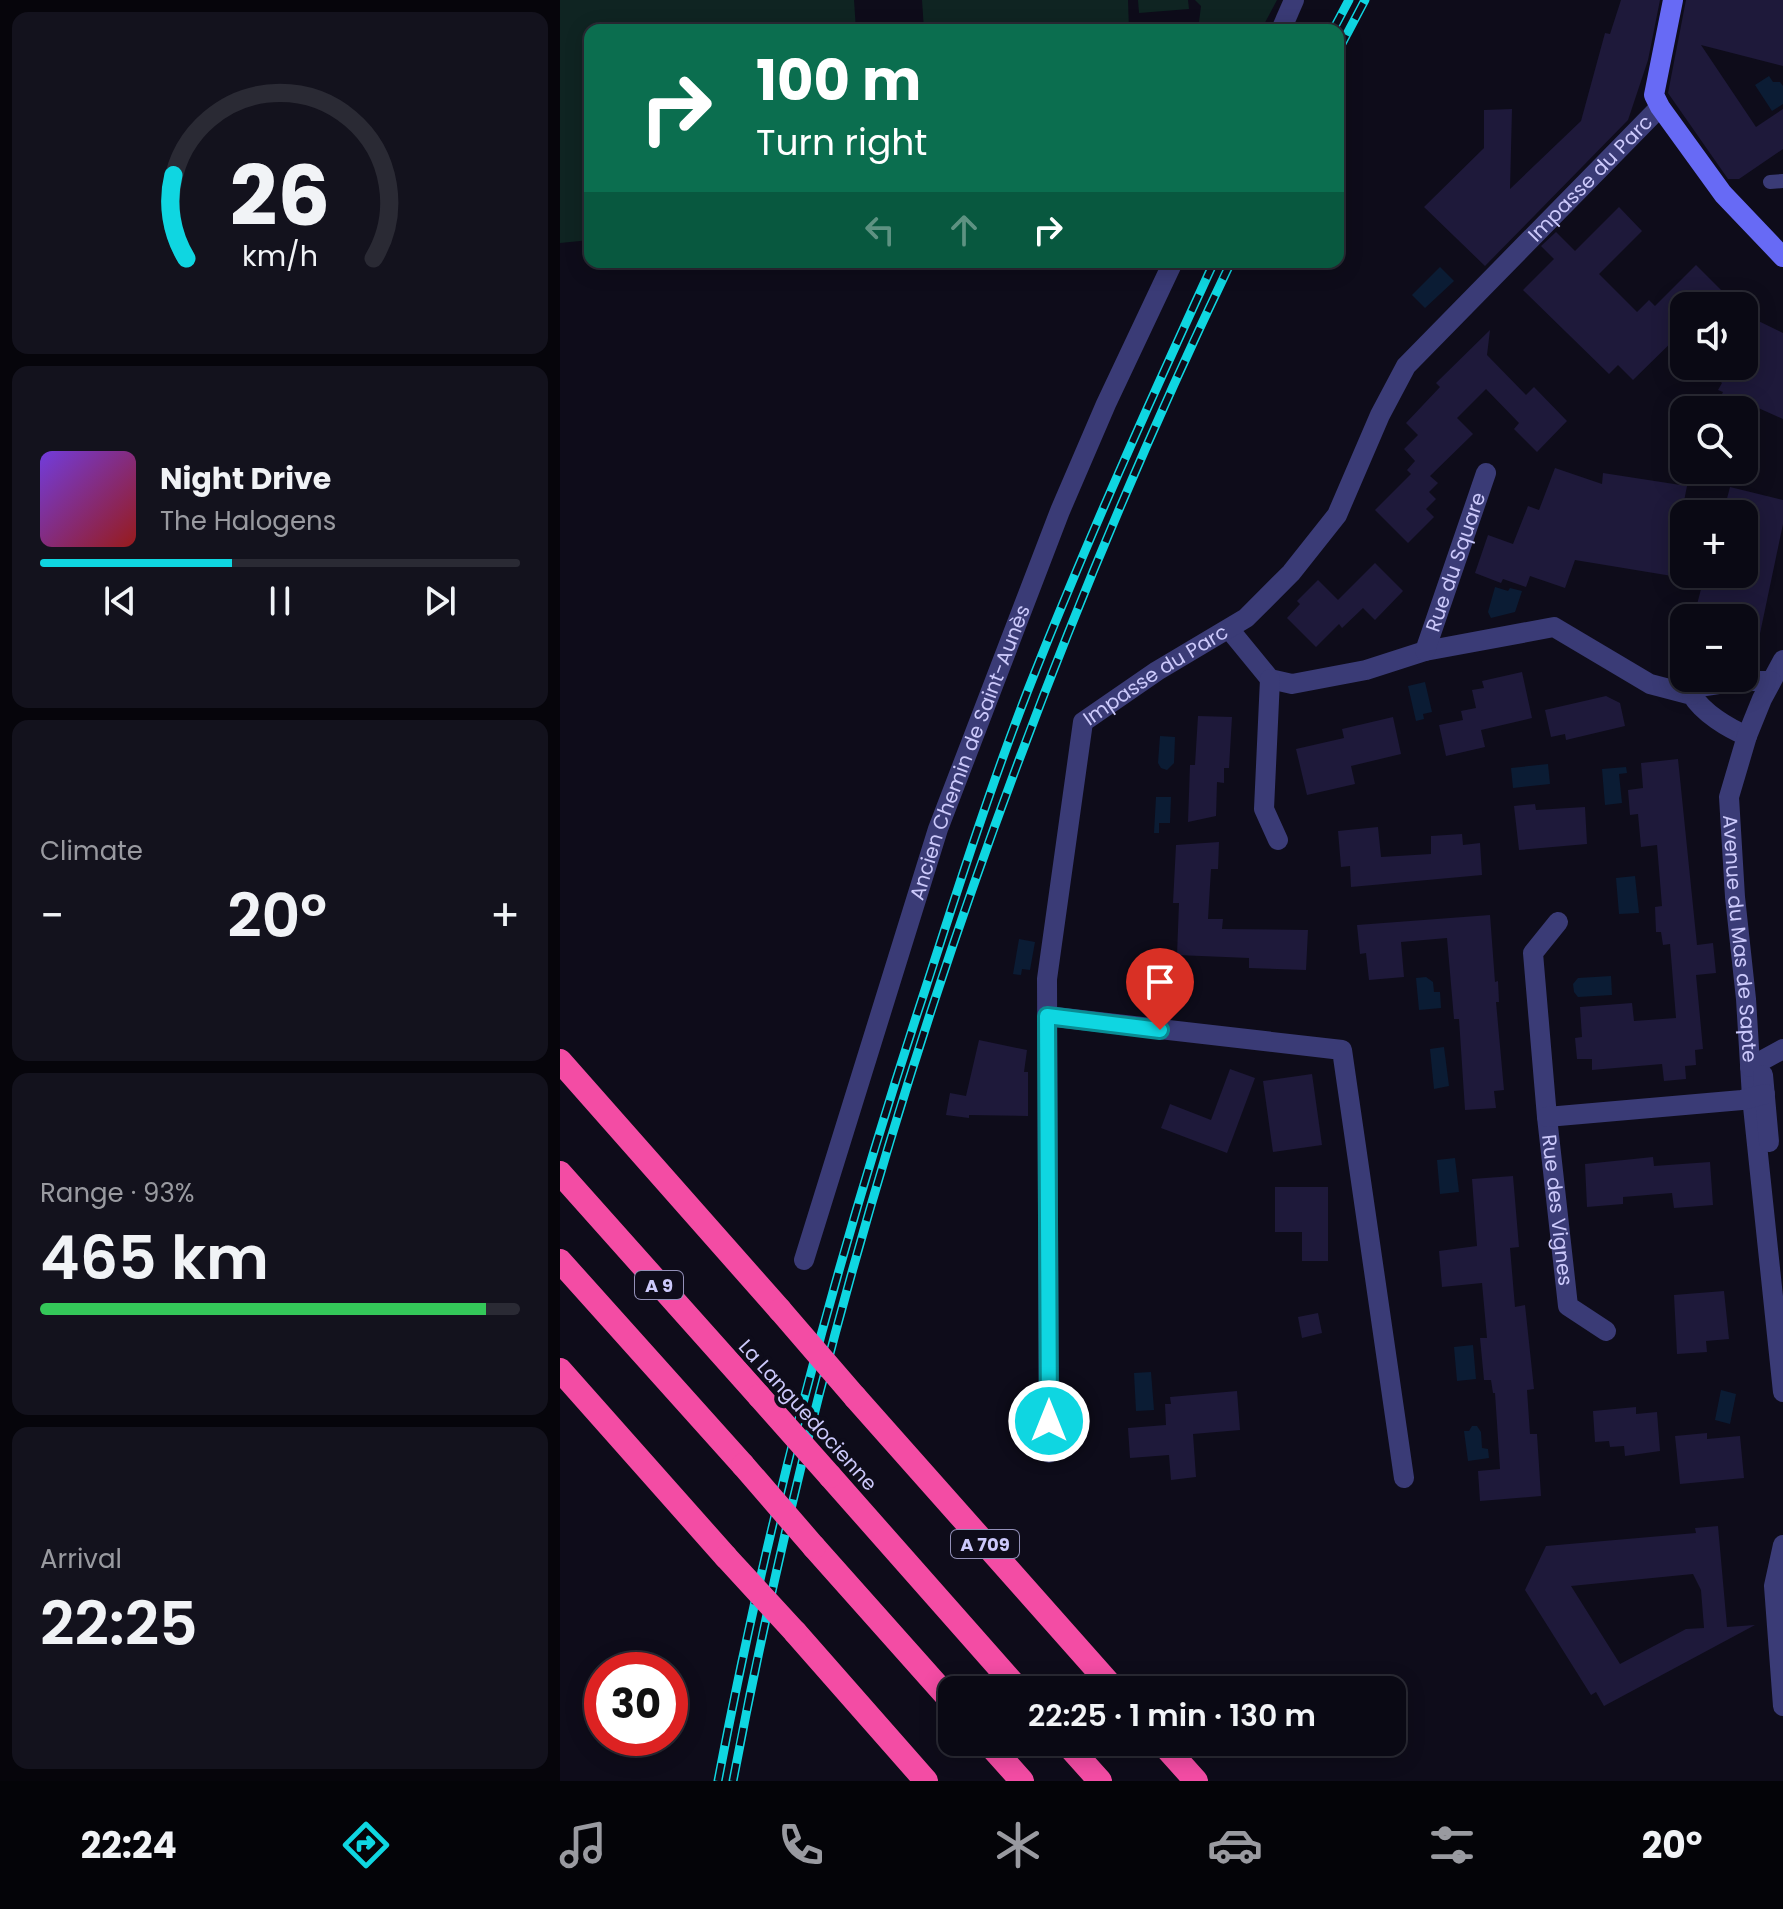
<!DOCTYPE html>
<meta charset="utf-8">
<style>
:root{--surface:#0a0914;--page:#13121d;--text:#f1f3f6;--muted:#999aa0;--line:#2a2a34;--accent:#0fd6e1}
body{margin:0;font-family:Poppins,sans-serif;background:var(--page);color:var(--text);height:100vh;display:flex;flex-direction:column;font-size:30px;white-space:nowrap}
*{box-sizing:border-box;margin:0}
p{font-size:26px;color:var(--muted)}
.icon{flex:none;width:44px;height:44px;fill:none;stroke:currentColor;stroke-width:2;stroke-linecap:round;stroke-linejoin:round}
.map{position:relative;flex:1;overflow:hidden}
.panel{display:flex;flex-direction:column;gap:12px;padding:12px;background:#06050b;width:560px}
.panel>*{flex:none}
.banner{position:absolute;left:24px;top:24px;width:760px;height:244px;border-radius:16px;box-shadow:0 4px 20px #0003,0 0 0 2px var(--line);background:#0b6e4f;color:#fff;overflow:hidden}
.tools{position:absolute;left:1110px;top:292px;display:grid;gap:16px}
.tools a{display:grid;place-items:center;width:88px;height:88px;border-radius:16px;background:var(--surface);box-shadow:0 4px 20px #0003,0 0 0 2px var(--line);font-size:40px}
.speed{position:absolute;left:24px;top:1652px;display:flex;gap:16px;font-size:40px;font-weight:700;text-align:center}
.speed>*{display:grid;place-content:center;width:104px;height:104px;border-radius:50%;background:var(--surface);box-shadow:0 4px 20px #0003,0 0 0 2px var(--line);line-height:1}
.speed .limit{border:12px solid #d22;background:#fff;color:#111}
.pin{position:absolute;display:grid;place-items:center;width:68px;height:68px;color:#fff;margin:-82px -34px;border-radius:50% 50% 50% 0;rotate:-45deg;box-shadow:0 0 8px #0007}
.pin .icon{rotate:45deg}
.me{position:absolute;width:88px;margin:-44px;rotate:0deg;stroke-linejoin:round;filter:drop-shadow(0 0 6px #0008)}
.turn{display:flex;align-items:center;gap:28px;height:168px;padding:0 40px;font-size:36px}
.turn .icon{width:104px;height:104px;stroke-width:2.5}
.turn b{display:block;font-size:56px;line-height:68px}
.lanes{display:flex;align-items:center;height:76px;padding:0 40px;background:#0003;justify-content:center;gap:40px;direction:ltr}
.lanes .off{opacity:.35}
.big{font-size:60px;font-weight:600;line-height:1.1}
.panel .tile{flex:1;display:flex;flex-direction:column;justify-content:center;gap:12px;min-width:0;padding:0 28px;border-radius:16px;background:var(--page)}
.panel .dial{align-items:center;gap:0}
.dial svg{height:208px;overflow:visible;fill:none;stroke:var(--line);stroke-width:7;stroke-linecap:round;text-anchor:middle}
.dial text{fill:var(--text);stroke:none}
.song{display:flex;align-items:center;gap:24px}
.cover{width:96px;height:96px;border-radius:12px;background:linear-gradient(135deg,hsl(260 70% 55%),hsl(0 70% 35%))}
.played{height:8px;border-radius:4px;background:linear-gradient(90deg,var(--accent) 40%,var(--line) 40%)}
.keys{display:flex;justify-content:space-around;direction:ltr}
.heat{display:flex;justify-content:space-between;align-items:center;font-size:44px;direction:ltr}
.charge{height:12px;border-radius:6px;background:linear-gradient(90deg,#34c759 93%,var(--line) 0)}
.trip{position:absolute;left:378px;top:1676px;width:468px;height:80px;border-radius:16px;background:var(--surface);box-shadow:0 4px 20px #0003,0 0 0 2px var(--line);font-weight:600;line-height:80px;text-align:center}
.menu{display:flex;height:128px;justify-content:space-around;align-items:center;background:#040408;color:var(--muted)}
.menu .icon{width:56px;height:56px}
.menu .selected{color:var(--accent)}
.menu b{font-size:36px;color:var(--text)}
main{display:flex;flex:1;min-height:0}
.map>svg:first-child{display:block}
.green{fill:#0f2422}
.water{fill:#0b1c34}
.building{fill:#1e193a;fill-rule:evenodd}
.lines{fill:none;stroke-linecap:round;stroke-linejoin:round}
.lane{stroke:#3a3b76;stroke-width:14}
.street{stroke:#3a3b76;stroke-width:20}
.secondary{stroke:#676af5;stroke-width:20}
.highway{stroke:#f34ca4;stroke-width:24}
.rail-casing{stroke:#0fd6e1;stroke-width:9}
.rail{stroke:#0e0c1a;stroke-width:6;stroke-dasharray:18;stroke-linecap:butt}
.highway-bridge{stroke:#f34ca4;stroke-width:24}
.route-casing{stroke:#0a8b92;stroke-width:20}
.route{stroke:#0fd6e1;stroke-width:14}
.labels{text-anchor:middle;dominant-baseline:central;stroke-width:8;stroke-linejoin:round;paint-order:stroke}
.shield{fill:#0e0c1a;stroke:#9390b8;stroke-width:2}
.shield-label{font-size:18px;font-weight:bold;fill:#ccc9fb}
.street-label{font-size:20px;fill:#ccc9fb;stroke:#0e0c1a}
</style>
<main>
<section class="panel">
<div class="tile dial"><svg viewBox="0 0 100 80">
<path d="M14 69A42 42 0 1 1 86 69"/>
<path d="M14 69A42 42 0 0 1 9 37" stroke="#0fd6e1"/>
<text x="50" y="56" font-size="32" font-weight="700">26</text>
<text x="50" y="72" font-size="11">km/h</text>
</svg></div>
<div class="tile">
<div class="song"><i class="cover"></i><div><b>Night Drive</b><p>The Halogens</p></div></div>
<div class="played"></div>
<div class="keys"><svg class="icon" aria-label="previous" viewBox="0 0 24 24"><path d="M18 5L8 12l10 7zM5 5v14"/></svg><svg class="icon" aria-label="pause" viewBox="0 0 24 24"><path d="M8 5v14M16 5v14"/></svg><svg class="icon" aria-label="next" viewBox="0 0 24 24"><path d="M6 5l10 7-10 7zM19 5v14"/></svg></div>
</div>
<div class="tile"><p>Climate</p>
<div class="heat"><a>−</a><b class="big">20°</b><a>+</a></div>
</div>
<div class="tile"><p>Range · 93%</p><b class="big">465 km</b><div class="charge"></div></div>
<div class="tile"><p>Arrival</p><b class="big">22:25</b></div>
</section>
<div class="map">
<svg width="1223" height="1781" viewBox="0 0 1223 1781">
<rect width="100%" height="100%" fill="#0e0c1a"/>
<g class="green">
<polygon points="0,0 294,0 296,30 30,30 30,240 0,243"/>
<polygon points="362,0 568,0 569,30 364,30"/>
<polygon points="578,0 628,0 629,9 579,13"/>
<polygon points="635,0 717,0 701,30 638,30 641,6"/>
</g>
<g class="water">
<polygon points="1209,76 1213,82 1220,82 1223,86 1223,104 1212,111 1195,85"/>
<polygon points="880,267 894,281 865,308 852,295"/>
<polygon points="935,587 948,591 950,588 962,591 955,612 931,618 928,612"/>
<polygon points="865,682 872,712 863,714 864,719 856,721 848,686"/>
<polygon points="600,736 615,737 614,763 607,770 601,768 598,763"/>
<polygon points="988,764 990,784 953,788 951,768"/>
<polygon points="1066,767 1067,773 1059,774 1062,803 1045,805 1042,769"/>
<polygon points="596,797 611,797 610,823 599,823 599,833 594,833"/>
<polygon points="1075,876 1079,913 1059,914 1056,878"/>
<polygon points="459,939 475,942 470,970 462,969 461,975 453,974"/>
<polygon points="1051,976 1052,995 1018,997 1014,992 1013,984 1018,978"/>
<polygon points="866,977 873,982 874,992 880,992 881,1008 859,1010 856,978"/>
<polygon points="884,1047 889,1086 874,1089 870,1049"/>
<polygon points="895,1158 899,1192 880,1194 877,1160"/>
<polygon points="913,1345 916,1379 897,1381 894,1347"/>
<polygon points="591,1372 594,1410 576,1411 574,1373"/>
<polygon points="1161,1390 1176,1394 1170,1424 1155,1420"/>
<polygon points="912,1426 917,1426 921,1432 922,1448 928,1449 929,1458 908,1461 904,1431 909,1431"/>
</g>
<g class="building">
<polygon points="1061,0 1100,0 1088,60 1068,120 925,266 864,207 924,148 924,110 952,109 950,189 1021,121 1045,33 1050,34"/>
<polygon points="1126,0 1223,0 1223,66 1141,45 1196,127 1223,109 1223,149 1179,179 1168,179 1108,93"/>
<polygon points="1059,207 1082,231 1039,274 1077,312 1089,300 1095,306 1136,265 1177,306 1124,306 1124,330 1073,380 1058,365 1049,374 963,290 994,259 981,246 996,232 1015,251"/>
<polygon points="1184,314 1223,333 1223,419 1185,402 1182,408 1160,398 1163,392 1158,390 1162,383 1145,366 1184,366"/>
<polygon points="930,330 927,355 966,395 974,387 1007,421 977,452 954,429 959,423 926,389 897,418 913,434 870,476 878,483 869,492 876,499 866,509 874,517 848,543 815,510 851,474 847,470 855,461 844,449 858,435 846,423 880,387 876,383"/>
<polygon points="995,468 1042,484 1043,473 1127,486 1124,501 1124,578 1015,560 1005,588 970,576 966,587 943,579 941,583 915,573 928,535 953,544 968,506 979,510"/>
<polygon points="1170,487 1223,500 1223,524 1194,662 1184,661 1184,618 1156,618 1135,612 1145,574 1184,574 1184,514 1163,514"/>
<polygon points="815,563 843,591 815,620 803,608 782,628 779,624 756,647 727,618 740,604 737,601 758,580 778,600"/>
<polygon points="962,672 972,718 921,730 925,747 886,756 879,725 903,720 901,711 916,708 912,690 924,688 922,681"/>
<polygon points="1046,696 1060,703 1065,726 1006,740 1005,734 991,737 985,710"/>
<polygon points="638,716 672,717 669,768 664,768 664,783 657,782 656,816 628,822 630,765 635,765"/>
<polygon points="833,717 841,754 791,766 795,784 747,795 736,749 784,738 782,729"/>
<polygon points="1118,759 1137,945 1153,943 1156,973 1136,975 1143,1049 1135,1050 1136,1065 1125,1066 1126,1079 1104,1081 1102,1064 1032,1070 1032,1059 1017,1059 1015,1038 1022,1037 1020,1007 1072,1003 1074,1021 1116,1018 1110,944 1103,945 1101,932 1096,932 1095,907 1102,906 1097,845 1081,847 1078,814 1070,815 1068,790 1083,788 1081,763"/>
<polygon points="975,804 976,810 1025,807 1027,844 959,850 954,806"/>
<polygon points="818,827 821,857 871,854 871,836 902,834 903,845 920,843 922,875 791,887 790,866 781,867 778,831"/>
<polygon points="659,842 658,869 651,869 648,919 663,919 662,929 748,930 746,970 689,968 689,958 617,955 619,903 613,903 616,845"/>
<polygon points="930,915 935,982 938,981 939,1002 936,1002 944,1090 934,1091 936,1108 905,1110 899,1019 894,1019 887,938 841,942 844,977 809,980 806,953 800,954 797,925"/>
<polygon points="419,1040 467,1050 464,1072 468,1072 468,1116 409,1115 409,1118 386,1115 390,1093 406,1096"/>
<polygon points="670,1069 695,1078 667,1153 601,1128 610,1104 651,1120"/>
<polygon points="752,1074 762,1145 713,1152 703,1081"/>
<polygon points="1093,1157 1094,1166 1150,1162 1153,1205 1114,1208 1112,1193 1063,1197 1063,1204 1027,1207 1025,1164"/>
<polygon points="953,1176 959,1247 950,1248 955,1307 965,1305 974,1389 967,1390 970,1434 977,1434 981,1496 920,1501 918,1471 940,1469 935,1393 933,1393 931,1380 924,1380 920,1338 927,1338 922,1283 882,1287 879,1251 917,1246 912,1179"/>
<polygon points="715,1187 768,1187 768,1261 742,1261 742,1232 715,1232"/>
<polygon points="1164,1291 1169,1339 1146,1341 1147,1352 1117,1354 1114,1295"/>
<polygon points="758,1313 762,1333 742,1338 738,1317"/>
<polygon points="677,1391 680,1430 633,1434 636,1477 611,1480 609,1455 570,1458 568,1428 606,1425 605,1404 611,1404 610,1397"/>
<polygon points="1076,1407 1076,1414 1097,1412 1100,1451 1065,1456 1064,1446 1050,1447 1049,1441 1035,1442 1033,1411"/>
<polygon points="1147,1433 1147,1439 1180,1436 1184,1478 1120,1484 1115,1436"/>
<path d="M1158 1526 1167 1627 1195 1625 1044 1706 1036 1692 1031 1695 965 1590 986 1546 1136 1533 1135 1528ZM1133 1574 1141 1590 1144 1628 1126 1629 1060 1664 1011 1586Z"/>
</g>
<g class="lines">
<polyline class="lane" points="1210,182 1223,181"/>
<g class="street">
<polyline points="721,30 734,0"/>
<path d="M669 629 710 679 732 684 806 670 865 651 994 627 1090 684 1132 695C1143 713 1168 728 1187 736"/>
<path id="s1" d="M865 651 926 473"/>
<path id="s2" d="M1223 660 1202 699 1187 736 1169 797 1175 897 1186 999 1192 1097 1223 1392"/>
<polyline points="710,679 704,809 718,840"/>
<polyline points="1132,695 1139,687 1178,681 1211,681"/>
<path id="s3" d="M998 922 973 953 987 1117 1008 1306 1046 1331"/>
<polyline points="487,1016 782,1050 844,1478"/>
<polyline points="1190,1067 1223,1049"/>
<polyline points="1203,1075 1209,1142"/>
<polyline points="987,1117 1182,1100 1205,1094"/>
<path id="s4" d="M244 1260 378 829 500 511 546 404 613 262"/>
<path id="s5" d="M489 1453 487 979 523 722 597 671 686 618 731 573 777 515 820 415 846 366 1100 107"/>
<polyline points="1223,1545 1214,1586 1223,1706"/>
</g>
<polyline class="secondary" points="1113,0 1094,95 1100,107 1163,194 1223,257"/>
<g class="highway">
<polyline points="0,1061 220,1310"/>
<polyline points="0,1173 199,1396"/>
<polyline points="0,1261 183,1465"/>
<polyline points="0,1370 166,1557"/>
<polyline points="295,1397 555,1690"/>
<polyline points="270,1476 459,1690"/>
<polyline points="254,1547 392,1702"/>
<polyline points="235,1632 366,1781"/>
<polyline points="427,1742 462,1781"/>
<polyline points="505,1742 540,1781"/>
<polyline points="601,1742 636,1781"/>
</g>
<g class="rail-casing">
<g id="rail">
<polyline points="773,30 789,0"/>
<polyline points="778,51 805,0"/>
<path d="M158 1781C209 1512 280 1247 366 987 398 888 430 788 468 690 525 545 589 403 654 262"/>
<path d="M173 1781C272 1258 441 742 671 262"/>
</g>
</g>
<use href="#rail" class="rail"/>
<g class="highway-bridge">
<polyline points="220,1310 295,1397"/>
<polyline points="199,1396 270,1476"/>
<polyline points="183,1465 254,1547"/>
<polyline points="166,1557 235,1632"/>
</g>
</g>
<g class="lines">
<g class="route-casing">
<polyline id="route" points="489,1421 487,1016 600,1030"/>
</g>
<use href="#route" class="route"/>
</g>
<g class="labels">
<g class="shield">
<rect x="75" y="1271" width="48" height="28" rx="6"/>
<rect x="391" y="1530" width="68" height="28" rx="6"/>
</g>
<g class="shield-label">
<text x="99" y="1285">A 9</text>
<text x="425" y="1544">A 709</text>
</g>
<g class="street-label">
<text stroke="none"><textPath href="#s5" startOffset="1492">Impasse du Parc</textPath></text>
<text stroke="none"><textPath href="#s1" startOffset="94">Rue du Square</textPath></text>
<text stroke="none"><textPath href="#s5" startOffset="820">Impasse du Parc</textPath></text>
<text stroke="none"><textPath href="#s4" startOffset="534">Ancien Chemin de Saint-Aunès</textPath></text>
<text stroke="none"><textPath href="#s2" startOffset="290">Avenue du Mas de Sapte</textPath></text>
<text stroke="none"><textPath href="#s3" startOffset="298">Rue des Vignes</textPath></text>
<text transform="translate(248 1415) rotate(48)">La Languedocienne</text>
</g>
</g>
</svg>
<div class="tools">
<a><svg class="icon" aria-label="sound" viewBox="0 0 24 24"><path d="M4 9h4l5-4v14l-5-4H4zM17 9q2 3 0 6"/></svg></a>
<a><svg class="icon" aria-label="search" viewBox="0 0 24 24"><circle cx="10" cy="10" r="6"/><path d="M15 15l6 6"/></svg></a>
<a>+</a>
<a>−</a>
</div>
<div class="speed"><div class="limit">30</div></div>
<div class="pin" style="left:600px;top:1030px;background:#d93025"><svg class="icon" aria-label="arrive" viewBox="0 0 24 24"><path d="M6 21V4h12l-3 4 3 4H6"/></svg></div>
<svg class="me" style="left:489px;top:1421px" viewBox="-20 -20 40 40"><circle r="17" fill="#0fd6e1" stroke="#fff" stroke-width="3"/><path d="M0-11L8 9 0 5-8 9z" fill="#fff"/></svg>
<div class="trip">22:25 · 1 min · 130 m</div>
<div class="banner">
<div class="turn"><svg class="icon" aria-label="right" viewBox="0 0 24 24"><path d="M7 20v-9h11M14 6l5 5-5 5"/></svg><div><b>100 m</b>Turn right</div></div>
<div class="lanes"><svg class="icon off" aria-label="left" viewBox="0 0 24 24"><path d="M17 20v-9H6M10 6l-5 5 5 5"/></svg><svg class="icon off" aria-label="ahead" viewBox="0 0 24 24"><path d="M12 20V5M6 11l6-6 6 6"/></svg><svg class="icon" aria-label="right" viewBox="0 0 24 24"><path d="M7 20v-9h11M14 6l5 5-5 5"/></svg></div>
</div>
</div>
</main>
<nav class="menu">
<b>22:24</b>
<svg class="icon selected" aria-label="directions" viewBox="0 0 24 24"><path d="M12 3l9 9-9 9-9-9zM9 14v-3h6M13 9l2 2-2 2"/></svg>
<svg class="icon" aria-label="music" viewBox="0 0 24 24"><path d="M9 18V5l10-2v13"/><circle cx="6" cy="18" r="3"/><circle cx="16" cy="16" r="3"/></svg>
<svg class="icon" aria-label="phone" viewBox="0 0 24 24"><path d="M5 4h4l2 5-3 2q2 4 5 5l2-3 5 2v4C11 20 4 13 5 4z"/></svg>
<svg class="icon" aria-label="climate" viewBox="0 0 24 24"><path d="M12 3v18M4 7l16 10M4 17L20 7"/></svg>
<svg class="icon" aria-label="car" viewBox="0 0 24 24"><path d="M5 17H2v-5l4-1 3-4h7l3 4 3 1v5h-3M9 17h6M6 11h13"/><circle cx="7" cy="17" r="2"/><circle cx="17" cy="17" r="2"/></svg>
<svg class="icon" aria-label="filters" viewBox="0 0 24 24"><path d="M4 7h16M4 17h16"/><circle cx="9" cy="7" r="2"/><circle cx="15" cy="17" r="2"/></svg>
<b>20°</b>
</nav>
